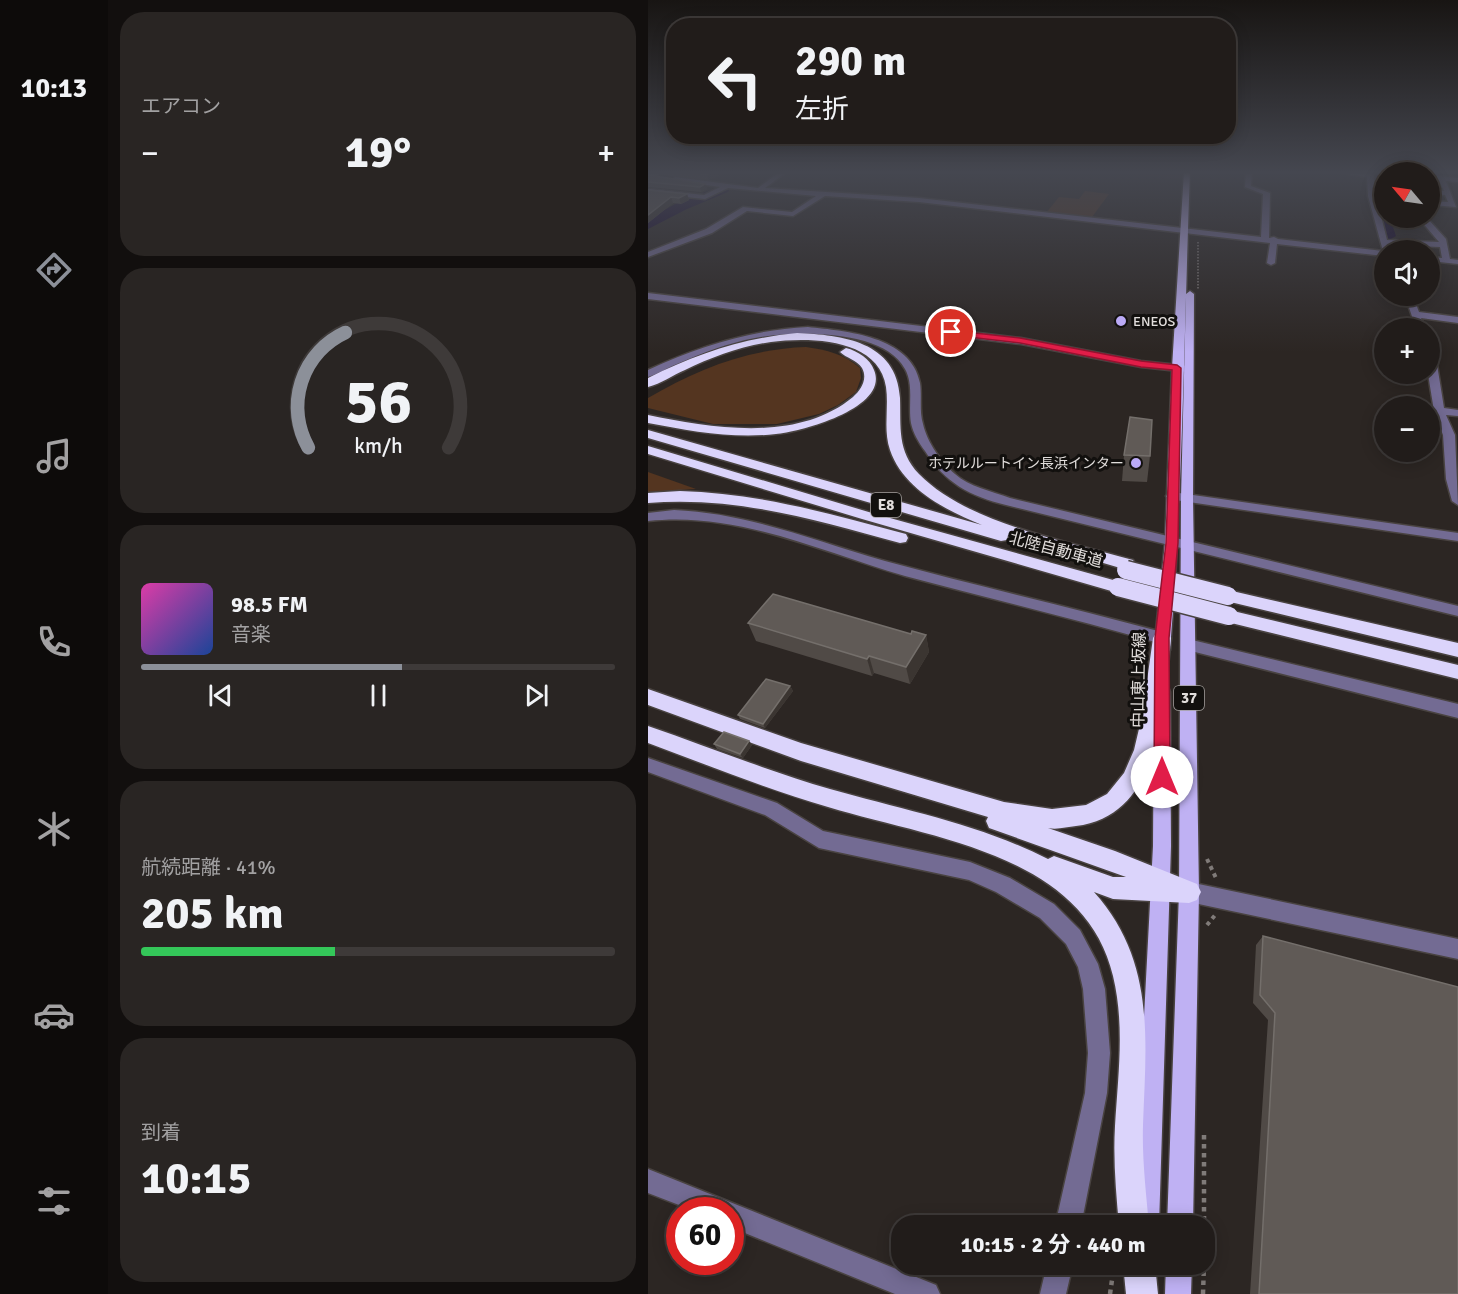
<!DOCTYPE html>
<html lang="ja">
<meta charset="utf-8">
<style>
:root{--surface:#211c1a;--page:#292523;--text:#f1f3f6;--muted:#a2a1a2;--line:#3e3a39;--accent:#8c9099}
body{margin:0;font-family:Signika,"Noto Sans JP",sans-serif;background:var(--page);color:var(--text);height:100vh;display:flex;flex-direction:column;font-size:22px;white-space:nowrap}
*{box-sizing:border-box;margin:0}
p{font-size:20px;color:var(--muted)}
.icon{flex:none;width:33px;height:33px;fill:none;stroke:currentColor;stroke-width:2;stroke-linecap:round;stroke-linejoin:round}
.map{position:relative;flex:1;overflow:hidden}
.details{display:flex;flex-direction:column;gap:12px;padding:12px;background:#120f0e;width:540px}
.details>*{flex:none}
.top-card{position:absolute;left:18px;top:18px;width:570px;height:126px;border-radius:24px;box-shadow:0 3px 15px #0003,0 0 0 2px var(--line);background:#211c1a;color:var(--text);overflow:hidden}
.needle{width:39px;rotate:299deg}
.tools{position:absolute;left:726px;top:162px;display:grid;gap:12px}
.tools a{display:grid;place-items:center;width:66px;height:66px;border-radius:50%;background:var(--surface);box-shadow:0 3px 15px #0003,0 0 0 2px var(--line);font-size:30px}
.speed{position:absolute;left:18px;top:1197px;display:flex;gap:12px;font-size:30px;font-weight:700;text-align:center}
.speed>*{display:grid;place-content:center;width:78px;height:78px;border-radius:50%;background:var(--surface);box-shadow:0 3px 15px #0003,0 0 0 2px var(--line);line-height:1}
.speed .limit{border:9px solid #d22;background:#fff;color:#111}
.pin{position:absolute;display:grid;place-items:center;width:51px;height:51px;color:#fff;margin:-26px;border:3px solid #fff;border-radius:50%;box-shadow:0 2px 6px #0007}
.me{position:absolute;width:66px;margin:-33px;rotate:0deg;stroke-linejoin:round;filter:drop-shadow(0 0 4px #0008)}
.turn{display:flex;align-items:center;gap:21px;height:126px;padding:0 30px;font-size:27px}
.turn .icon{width:78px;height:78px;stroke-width:2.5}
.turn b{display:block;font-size:42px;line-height:51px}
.big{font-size:45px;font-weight:700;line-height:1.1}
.details .widget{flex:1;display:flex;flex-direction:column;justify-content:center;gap:9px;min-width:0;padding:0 21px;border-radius:24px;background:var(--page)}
.details .dial{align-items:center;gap:0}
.dial svg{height:156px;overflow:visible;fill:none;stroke:var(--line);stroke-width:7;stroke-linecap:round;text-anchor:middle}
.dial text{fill:var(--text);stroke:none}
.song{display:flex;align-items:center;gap:18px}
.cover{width:72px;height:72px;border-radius:9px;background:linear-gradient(135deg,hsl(320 70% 55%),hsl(220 70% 35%))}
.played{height:6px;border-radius:3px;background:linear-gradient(90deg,var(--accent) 55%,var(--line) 55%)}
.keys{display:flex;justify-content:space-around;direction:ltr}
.heat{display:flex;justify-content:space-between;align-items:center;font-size:33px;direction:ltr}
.charge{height:9px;border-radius:4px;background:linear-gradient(90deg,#34c759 41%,var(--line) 0)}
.trip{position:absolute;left:243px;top:1215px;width:324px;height:60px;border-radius:24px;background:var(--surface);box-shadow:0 3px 15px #0003,0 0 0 2px var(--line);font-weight:700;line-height:60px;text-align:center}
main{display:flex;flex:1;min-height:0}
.tabs{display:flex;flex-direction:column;width:108px;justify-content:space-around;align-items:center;background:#0d0b0a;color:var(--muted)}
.tabs .icon{width:42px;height:42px}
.tabs .active{color:var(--accent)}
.tabs b{font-size:27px;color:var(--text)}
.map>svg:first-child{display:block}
.built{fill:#372c25}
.green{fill:#543520}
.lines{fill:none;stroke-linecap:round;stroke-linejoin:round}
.river{fill:#14052e;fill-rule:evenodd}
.minor-casing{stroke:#494341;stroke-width:3}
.major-casing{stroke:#494341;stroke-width:3}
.highway-casing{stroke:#494341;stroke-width:3}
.path-far2{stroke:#807b79;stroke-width:1.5;stroke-dasharray:1.5 1.5;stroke-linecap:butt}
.path-far1{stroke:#807b79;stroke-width:4;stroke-dasharray:4 4;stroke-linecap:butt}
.path{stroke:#807b79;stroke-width:4.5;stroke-dasharray:4.5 4.5;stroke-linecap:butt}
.minor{fill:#736b93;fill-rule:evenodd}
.major{fill:#bfb1f3;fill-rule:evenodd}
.highway{fill:#dbd4fb;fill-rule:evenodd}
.highway-bridge-casing{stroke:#494341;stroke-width:21;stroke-linecap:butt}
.highway-bridge{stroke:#dbd4fb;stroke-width:18}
.wall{fill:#504a46}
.shaded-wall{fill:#3b3531}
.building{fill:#605a56;stroke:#746f6b;stroke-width:1.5}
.route{fill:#e11d48;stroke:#92132f;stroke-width:1.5}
.poi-dot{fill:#bbaaf6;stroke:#12100e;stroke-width:2}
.labels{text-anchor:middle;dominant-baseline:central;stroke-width:6;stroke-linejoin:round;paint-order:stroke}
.far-poi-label{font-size:14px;fill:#e2dedc;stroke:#12100e;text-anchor:start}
.shield{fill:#12100e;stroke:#a4a09e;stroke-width:1.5}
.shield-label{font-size:15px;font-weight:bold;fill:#e2dedc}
.street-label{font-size:16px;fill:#e2dedc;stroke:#12100e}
</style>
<main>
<nav class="tabs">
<b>10:13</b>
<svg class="icon active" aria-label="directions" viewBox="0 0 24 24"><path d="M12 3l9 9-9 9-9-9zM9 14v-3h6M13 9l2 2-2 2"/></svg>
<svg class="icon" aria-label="music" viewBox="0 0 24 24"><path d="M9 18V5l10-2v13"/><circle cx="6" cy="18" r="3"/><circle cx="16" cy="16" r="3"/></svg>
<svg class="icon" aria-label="phone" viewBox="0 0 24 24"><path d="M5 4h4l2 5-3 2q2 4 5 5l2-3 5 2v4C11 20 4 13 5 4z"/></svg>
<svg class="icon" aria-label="climate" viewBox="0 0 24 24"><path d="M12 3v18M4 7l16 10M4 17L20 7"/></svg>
<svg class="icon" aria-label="car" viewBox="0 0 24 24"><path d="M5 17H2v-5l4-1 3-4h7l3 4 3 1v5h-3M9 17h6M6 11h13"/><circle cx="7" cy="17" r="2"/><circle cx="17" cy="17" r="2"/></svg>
<svg class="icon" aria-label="filters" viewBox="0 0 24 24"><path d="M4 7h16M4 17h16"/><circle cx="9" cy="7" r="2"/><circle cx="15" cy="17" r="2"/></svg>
</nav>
<section class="details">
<div class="widget"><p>エアコン</p>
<div class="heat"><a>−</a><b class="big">19°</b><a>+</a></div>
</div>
<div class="widget dial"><svg viewBox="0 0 100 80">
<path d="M14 69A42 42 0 1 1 86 69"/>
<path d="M14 69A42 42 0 0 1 33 10" stroke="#8c9099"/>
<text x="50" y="56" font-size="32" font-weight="700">56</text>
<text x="50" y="72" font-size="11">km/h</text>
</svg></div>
<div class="widget">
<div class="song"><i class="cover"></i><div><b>98.5 FM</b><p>音楽</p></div></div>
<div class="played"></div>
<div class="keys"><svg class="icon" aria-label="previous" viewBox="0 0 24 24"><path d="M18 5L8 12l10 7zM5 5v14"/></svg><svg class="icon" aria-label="pause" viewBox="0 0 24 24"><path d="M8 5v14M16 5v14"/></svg><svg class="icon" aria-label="next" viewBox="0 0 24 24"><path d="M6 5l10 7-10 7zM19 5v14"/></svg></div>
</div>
<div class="widget"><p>航続距離 · 41%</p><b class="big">205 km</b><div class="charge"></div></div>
<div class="widget"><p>到着</p><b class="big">10:15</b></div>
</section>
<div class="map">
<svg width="810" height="1294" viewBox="0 0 810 1294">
<rect width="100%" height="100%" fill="#2c2623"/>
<polygon class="built" points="441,171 533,171 533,179"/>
<g class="green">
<polygon points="437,191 461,194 444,217 398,213 411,197 431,199"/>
<path d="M158 347C179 350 196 354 212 368L213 378 208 392 190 405 171 414 129 424H65L0 408V398C49 369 100 349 158 347Z"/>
<polygon points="0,472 48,489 0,492"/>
</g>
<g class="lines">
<g class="river">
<polygon points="728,175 734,179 736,218 742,218 748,236 741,240 734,236 723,201 722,179"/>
<polygon points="75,185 80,186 82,189 80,192 39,209 0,229 0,219 29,203"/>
</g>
<g class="minor-casing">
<g id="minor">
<polygon points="8,171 16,171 0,180 0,175"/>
<polygon points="133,171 140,171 117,188 271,198 613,237 615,194 597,187 598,171 604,171 603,186 622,193 621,238 626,237 630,239 735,251 720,196 719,177 683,171 719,173 725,171 728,196 739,240 791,242 774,222 745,218 779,218 798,239 802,259 810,260 810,264 782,261 782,257 794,258 792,247 741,245 742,250 736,250 736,256 629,244 627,263 623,265 619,263 622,243 271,202 177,196 145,216 99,211 64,233 0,257 0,252 58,229 95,207 144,212 168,196 80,188 57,199 0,193 0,189 56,195 72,187 25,180 27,177 110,188"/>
<polygon points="756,171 763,171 764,172 757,172"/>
<polygon points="782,175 810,178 810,182 798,181 808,207 782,205 782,201 800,202 797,195 782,194 782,190 796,191 791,180 782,179"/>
<polygon points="0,293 373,338 493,361 540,366 545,369 540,372 493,367 373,344 0,299"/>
<polygon points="757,296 765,296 771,312 810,317 810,323 773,318 777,328 768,328"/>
<path d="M160 327C198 331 263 336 272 383 274 396 271 411 275 424 279 442 293 462 307 474 321 487 344 491 362 498L810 606V616L358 505C322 496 297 483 277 451 271 443 265 433 263 423 260 405 266 385 257 369 235 328 145 331 107 338 80 343 54 353 29 364 19 368 10 374 0 377V370C52 346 103 330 160 327Z"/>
<polygon points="782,349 787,352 796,408 810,410 810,416 798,415 807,435 810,505 804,501 798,479 795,435 786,411 780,374"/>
<polygon points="524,492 810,533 810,541 520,499 518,496"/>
<path d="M26 510C100 513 167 541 237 561 329 586 422 607 514 632L519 634 521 638 519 642 514 644C429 619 343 599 257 576 174 552 89 511 0 521V513Z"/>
<polygon points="540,639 810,704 810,718 535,649 533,645 535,641"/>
<polygon points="0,758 129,803 175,831 322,862 362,878 406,904 432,930 450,964 457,989 462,1053 459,1093 433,1226 407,1226 437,1093 440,1053 435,989 430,967 418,944 392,918 348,892 321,880 171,848 117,815 0,772"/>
<polygon points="541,882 810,939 810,959 541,902 534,899 531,892 534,885"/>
<polygon points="0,1169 288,1285 292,1294 247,1294 82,1227 82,1210 44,1210 0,1193"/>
<polygon points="399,1264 425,1264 418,1294 392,1294"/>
</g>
</g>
<g class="major-casing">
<g id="major">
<path d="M536 171H542C536 331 535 491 522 650L519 654H509L506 650 517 543 524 368Z"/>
<polygon points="542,291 546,294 545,498 551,892 545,1226 519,1226 531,892 533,498 538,294"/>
<polygon points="514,686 520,687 522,692 523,846 511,1226 485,1226 505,846 506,692 508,687"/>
<polygon points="518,1264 544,1264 543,1294 517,1294"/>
</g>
</g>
<g class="highway-casing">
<g id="highway">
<path d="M149 333C194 335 249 341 252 398 253 427 249 451 271 474 320 524 419 541 485 560L487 564 485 568 479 570 360 535 359 540 353 541 0 438V430L334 525C299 511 255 489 242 450 235 430 241 408 238 387 231 338 161 337 123 342 93 346 64 357 37 370 25 375 13 384 0 387V378C48 354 95 338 149 333Z"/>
<path d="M198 348C210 351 222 359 226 370 242 408 152 432 128 434 85 439 42 431 0 423V415C65 428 149 443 205 397 213 390 220 379 214 368 209 360 198 358 192 352Z"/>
<polygon points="0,446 224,513 476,583 478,587 476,591 470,593 214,519 0,454"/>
<path d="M32 491C110 493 183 514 258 534L260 538 258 542 252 543C167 520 89 496 0 503V493Z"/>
<polygon points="580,590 810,643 810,657 574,600 572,596 574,592"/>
<polygon points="581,610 810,665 810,679 575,621 572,616 575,611"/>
<path d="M514 631 520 633 523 638C515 705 514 816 428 826 419 827 409 830 400 828L467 851 549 884 553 892 549 900 541 903 465 899 446 892C508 961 498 1041 495 1125 494 1159 498 1192 501 1226H471C468 1192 465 1159 467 1126 470 1075 477 1026 465 976 436 853 281 838 180 807 119 789 59 765 0 743V726C61 747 120 771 182 789 256 810 331 824 400 859L406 856 465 877H478L341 828 338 821 340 817 153 761 0 705V689L153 743 356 802 404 809 438 805 459 794 476 773 486 750 494 716 505 638 508 633Z"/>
<polygon points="475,1264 507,1264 510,1294 478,1294"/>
</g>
</g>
<polyline class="path-far2" points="550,242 550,289"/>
<g class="path-far1">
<polyline points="559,859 568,878"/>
<polyline points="559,925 568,914"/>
</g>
<g class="path">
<polyline points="556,1135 556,1226"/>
<polyline points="462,1294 466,1266"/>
<polyline points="555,1294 556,1264"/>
</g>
<use href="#minor" class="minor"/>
<use href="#major" class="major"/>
<use href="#highway" class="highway"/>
<g class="highway-bridge-casing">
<g id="highway-bridge">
<polyline points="478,570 580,596"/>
<polyline points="470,587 581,616"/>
</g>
</g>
<use href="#highway-bridge" class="highway-bridge"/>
</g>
<g class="wall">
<polygon points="0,171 81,171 60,180 0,173"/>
<polygon points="0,173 1,175 57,184 59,189 53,192 0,187"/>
<polygon points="0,190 39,194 41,200 33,204 25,203 0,223"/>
<polygon points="476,455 502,456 499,482 474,481"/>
<polygon points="100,623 278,635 281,652 262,684 226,673 224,676 108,641"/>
<polygon points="142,686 145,691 117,728 92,719 90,715"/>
<polygon points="101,741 104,745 95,758 69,749 66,744"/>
<polygon points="615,936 810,1294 602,1294 620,1020 605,1003 608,945"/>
</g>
<g class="shaded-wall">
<polygon points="67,171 81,171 60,180 59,174"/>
<polygon points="57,184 59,189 53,192 52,187"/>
<polygon points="39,194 41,200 33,204 31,198"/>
<polygon points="23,197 25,203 0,223 0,215"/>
<polygon points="278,635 281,652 262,684 258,667"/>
<polygon points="221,656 226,673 224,676 219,659"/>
<polygon points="142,686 145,691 117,728 115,724"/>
<polygon points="101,741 104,745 95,758 92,754"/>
</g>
<g class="building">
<polygon points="26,171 67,171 59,174"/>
<polygon points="0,173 1,175 57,184 52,187 0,182"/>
<polygon points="0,190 39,194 31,198 23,197 0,215"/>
<polygon points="482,417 504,420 502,456 476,455"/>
<polygon points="125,594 263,634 264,631 278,635 258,667 221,656 219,659 100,623"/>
<polygon points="118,679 142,686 115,724 90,715"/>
<polygon points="76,732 101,741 92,754 66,744"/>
<polygon points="615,936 810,987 810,1294 611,1294 627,1013 612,995"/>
</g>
<linearGradient id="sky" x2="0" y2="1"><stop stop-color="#181513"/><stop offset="0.49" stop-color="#454750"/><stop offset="1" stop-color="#454750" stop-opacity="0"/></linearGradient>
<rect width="810" height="352" fill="url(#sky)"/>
<polygon class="route" points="300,330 372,338 493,361 529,365 533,368 530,543 521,638 522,777 520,782 514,784 508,782 506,777 507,638 518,543 524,370 493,367 372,343 303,335 298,332"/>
<g class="poi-dot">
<circle cx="473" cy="321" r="6"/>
<circle cx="488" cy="463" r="6"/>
</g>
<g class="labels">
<g class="far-poi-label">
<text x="485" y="321">ENEOS</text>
<text x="476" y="463" text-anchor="end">ホテルルートイン長浜インター</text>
</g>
<g class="shield">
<rect x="223" y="493" width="30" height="24" rx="4.5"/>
<rect x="526" y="686" width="30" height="24" rx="4.5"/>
</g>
<g class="shield-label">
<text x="238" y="505">E8</text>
<text x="541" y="698">37</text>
</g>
<g class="street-label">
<text transform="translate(408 550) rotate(15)">北陸自動車道</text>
<text transform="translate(491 680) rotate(-89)">中山東上坂線</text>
</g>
</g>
</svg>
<div class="tools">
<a><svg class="needle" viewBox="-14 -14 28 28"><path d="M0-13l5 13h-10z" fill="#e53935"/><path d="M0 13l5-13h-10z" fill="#a2a1a2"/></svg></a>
<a><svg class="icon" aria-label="sound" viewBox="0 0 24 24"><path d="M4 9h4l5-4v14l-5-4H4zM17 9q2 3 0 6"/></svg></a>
<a>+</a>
<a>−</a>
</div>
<div class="speed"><div class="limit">60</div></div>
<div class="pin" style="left:303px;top:332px;background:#d93025"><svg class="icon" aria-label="arrive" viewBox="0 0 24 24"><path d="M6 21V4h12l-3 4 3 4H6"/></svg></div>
<svg class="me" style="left:514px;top:777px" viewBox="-20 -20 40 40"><circle r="19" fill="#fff"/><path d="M0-13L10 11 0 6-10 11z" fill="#e11d48"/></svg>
<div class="trip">10:15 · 2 分 · 440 m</div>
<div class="top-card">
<div class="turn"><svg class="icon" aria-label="left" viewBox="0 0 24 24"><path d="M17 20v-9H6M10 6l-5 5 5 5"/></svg><div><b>290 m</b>左折</div></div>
</div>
</div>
</main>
